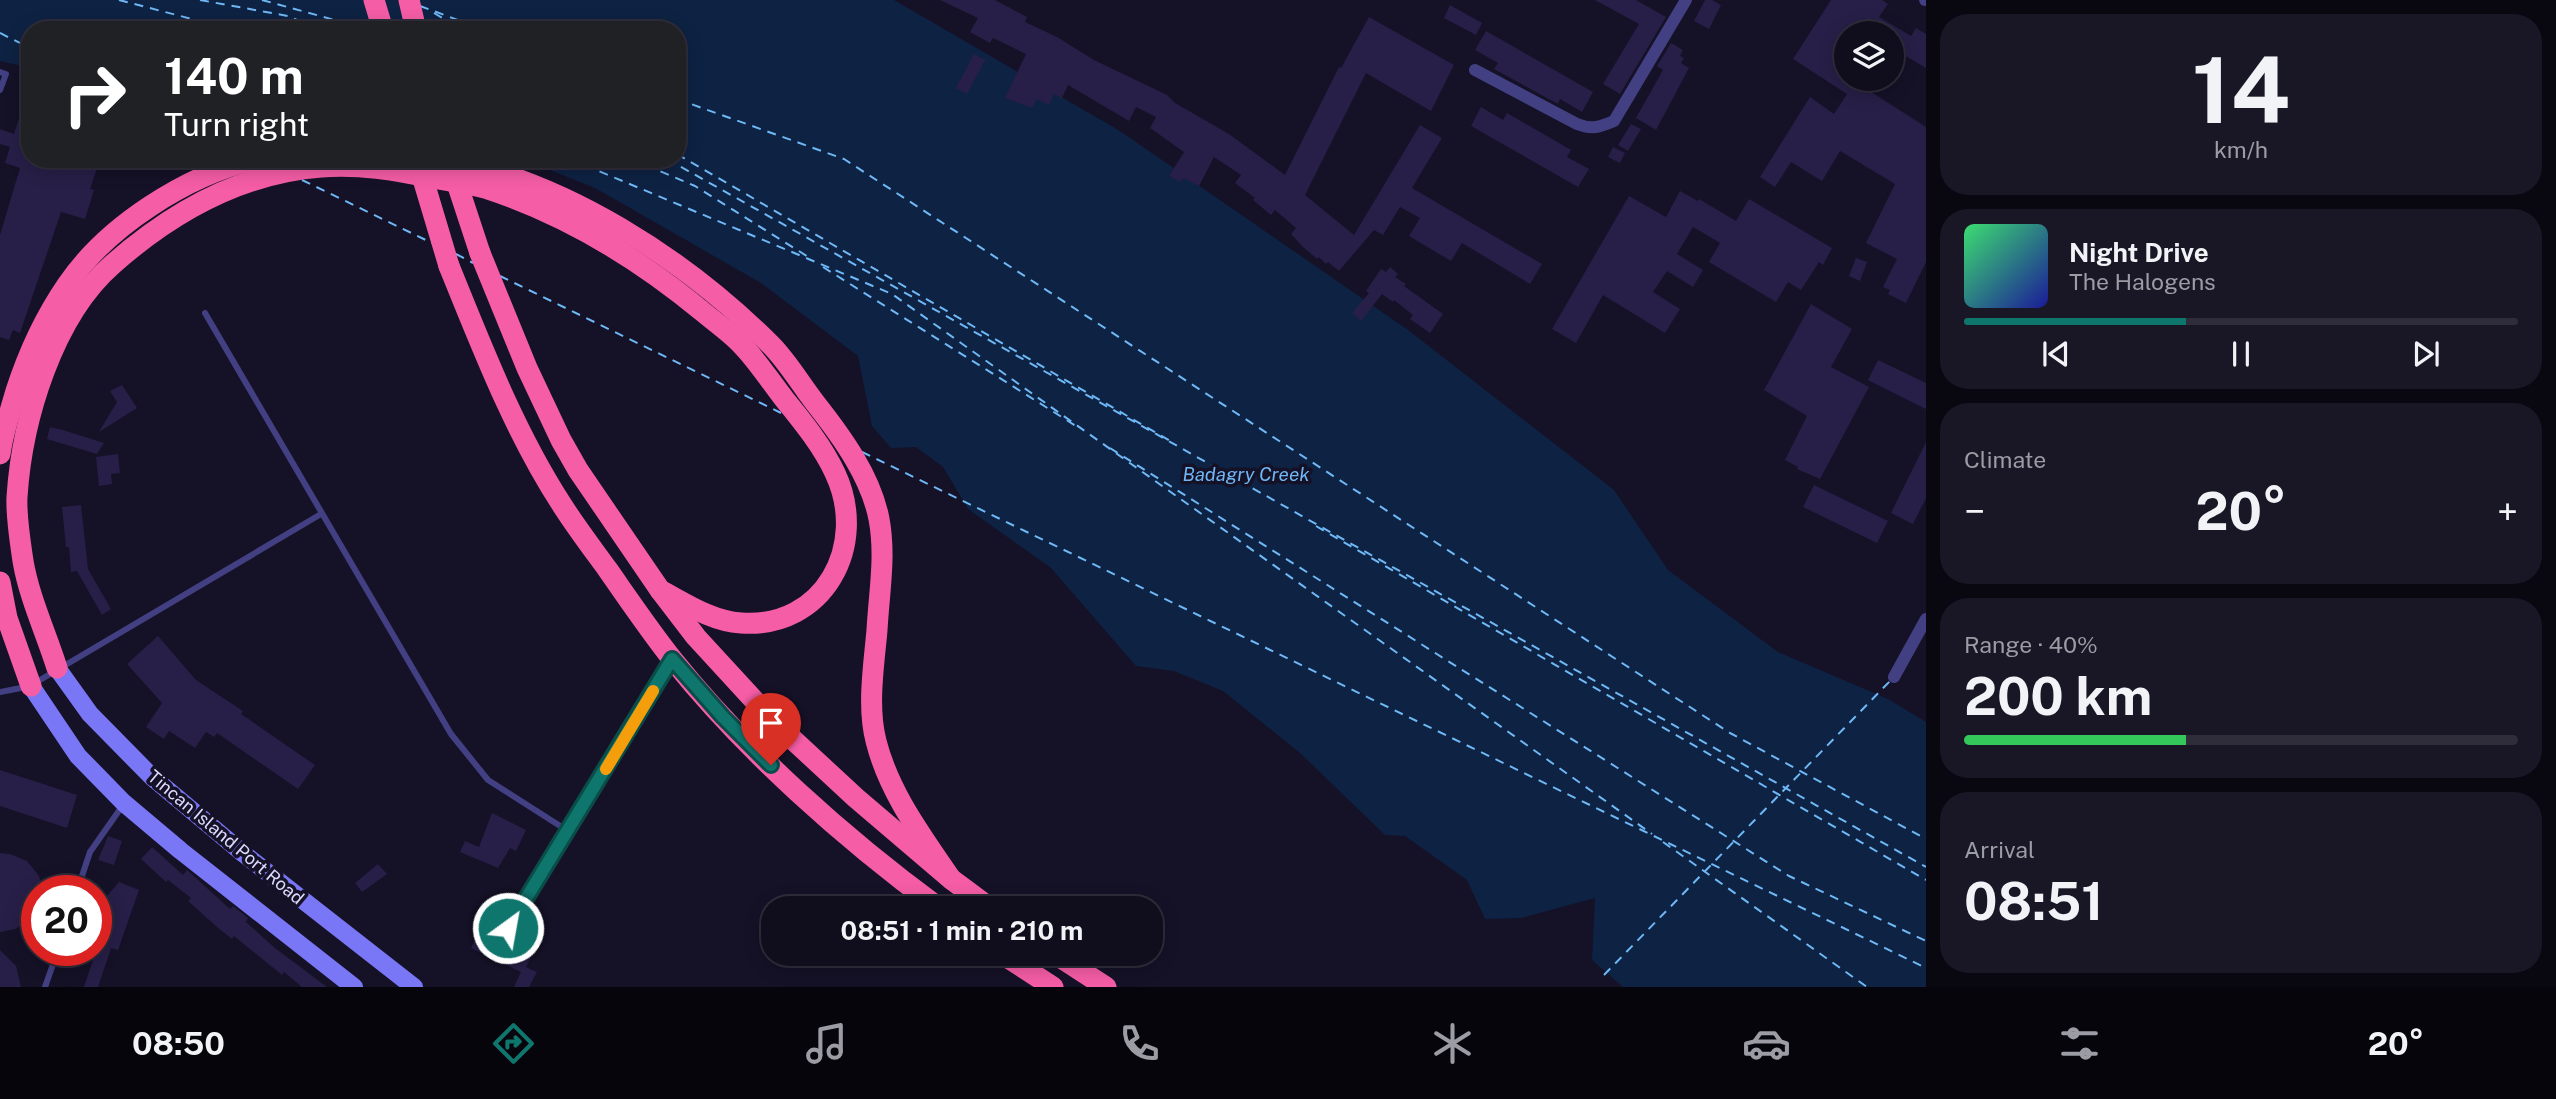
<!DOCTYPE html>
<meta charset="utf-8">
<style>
:root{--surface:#100d1d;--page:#191626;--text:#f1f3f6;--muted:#9c9ca4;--line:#302d3b;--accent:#0f766e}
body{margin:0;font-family:"Public Sans",sans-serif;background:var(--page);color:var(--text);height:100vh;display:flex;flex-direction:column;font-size:26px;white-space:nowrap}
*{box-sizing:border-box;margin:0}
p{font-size:23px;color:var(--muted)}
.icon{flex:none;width:38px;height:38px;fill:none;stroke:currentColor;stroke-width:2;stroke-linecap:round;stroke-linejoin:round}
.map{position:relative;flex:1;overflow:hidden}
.drawer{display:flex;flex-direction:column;gap:14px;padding:14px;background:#090710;width:630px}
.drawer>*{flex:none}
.top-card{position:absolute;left:21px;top:21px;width:665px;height:147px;border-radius:28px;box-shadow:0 4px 18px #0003,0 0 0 2px var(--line);background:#202124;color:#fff;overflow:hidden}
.buttons{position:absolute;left:1834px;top:21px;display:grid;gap:14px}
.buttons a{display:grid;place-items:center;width:70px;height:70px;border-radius:50%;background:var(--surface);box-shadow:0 4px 18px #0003,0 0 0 2px var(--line);font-size:35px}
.speed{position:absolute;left:21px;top:875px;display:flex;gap:14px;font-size:35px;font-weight:700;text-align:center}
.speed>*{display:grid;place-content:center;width:91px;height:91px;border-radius:50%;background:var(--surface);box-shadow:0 4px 18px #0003,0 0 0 2px var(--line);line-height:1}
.speed .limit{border:10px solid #d22;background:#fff;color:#111}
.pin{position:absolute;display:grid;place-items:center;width:60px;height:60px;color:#fff;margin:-72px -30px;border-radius:50% 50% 50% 0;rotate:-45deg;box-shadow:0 0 7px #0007}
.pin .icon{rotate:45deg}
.me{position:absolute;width:77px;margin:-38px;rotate:32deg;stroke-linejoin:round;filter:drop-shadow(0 0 5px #0008)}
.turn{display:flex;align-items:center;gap:24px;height:147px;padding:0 28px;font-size:32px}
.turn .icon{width:91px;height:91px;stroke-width:2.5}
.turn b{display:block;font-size:49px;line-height:60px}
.big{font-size:52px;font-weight:700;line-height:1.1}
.drawer .card{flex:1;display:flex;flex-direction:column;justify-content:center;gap:10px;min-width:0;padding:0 24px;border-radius:28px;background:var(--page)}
.drawer .dial{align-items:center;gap:0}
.dial b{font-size:91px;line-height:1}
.song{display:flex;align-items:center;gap:21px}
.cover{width:84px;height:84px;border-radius:10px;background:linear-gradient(135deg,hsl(140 70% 55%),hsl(240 70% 35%))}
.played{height:7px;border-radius:4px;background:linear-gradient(90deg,var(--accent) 40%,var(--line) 40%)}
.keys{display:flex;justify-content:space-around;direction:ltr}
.heat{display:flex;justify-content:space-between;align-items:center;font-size:38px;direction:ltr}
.charge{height:10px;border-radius:5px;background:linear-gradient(90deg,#34c759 40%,var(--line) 0)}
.trip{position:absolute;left:761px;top:896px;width:402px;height:70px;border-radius:28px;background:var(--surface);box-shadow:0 4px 18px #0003,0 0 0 2px var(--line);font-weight:700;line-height:70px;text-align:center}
.menu{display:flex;height:112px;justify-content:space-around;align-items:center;background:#06050c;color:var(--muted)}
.menu .icon{width:49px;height:49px}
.menu .on{color:var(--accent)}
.menu b{font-size:32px;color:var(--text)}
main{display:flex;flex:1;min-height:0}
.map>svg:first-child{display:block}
.water{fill:#0e2243}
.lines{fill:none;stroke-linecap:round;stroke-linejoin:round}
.ferry{stroke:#6fb8f6;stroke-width:2;stroke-dasharray:9 7;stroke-linecap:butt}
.building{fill:#271f47}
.lane{stroke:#424083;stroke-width:6}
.street{stroke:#424083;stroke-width:12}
.secondary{stroke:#7a77f6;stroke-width:18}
.highway{stroke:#f55da6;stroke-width:21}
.highway-bridge{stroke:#f55da6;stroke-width:21}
.route-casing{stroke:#0a4d48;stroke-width:18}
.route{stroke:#0f766e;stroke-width:12}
.slow{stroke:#f59e0b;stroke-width:12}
.labels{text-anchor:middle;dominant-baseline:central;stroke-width:7;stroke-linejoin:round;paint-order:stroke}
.street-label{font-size:18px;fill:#dddafd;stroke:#151127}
.water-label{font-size:19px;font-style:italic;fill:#6fb8f6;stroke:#151127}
</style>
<main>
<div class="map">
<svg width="1926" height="987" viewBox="0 0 1926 987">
<rect width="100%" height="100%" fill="#151127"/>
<polygon class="water" points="0,0 894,0 1120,131 1408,330 1614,490 1668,570 1778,652 1888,699 1926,722 1926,987 1623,987 1592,960 1595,898 1521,918 1485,919 1467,880 1405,836 1385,835 1300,753 1223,691 1174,671 1136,666 1051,568 968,509 943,467 916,447 891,448 872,426 858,356 761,283 595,188 522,159 677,159 677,30 30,30 30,68 0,61"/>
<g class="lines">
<g class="ferry">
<polyline points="119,0 234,30"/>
<polyline points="200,0 288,16 321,30"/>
<polyline points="262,0 371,30"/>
<polyline points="420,6 485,30"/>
<polyline points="434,13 463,30"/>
<polyline points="0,33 30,48"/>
<polyline points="677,99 844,159 1730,733 1926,839"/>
<polyline points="677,154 1172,442"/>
<polyline points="570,159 892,294 1652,834"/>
<polyline points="631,159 695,186 810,258"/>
<polyline points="667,159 1926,867"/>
<polyline points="302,180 432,243"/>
<polyline points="456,254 473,263"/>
<polyline points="823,267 1076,426"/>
<polyline points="500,276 781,413"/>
<polyline points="1110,448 1789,876 1926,941"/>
<polyline points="862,452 1926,968"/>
<polyline points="1316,526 1926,880"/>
<polyline points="1663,842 1867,987"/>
<polyline points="1604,975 1891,680"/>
</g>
</g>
<g class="building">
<polygon points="940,0 995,0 1027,17 1025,22 1057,37 1094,60 1167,95 1175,103 1229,134 1285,175 1339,67 1341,68 1369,17 1454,65 1431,111 1366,73 1305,195 1354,235 1420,125 1442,138 1412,188 1542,264 1530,284 1462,243 1451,261 1409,236 1420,218 1400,207 1383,235 1374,230 1339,271 1328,262 1326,264 1319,257 1317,259 1303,247 1291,234 1296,228 1275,210 1271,215 1253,200 1255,198 1235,183 1241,175 1214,157 1199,186 1183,178 1180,182 1169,176 1184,152 1150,128 1156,117 1136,107 1129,121 1068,85 1062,98 1054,94 1049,105 1037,99 1032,108 1005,98 1026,54 993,38 990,43 970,32 978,18"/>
<polygon points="1595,0 1636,0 1666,17 1620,94 1603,84 1639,24"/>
<polygon points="1705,0 1712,0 1721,5 1709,29 1694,21"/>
<polygon points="1831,0 1882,0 1888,4 1879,17 1911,36 1916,28 1926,34 1926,68 1892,48 1892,33 1846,33 1846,66 1840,76 1867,93 1868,90 1926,127 1926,262 1906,303 1888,294 1890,290 1883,287 1897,259 1866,243 1895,184 1840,151 1822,181 1791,162 1775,187 1760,177 1810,97 1834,114 1847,94 1793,59"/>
<polygon points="1450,5 1482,23 1476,35 1444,18"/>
<polygon points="1486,31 1593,92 1582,112 1560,99 1558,104 1494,69 1498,63 1475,50"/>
<polygon points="1671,43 1683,50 1680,56 1684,58 1681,63 1689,68 1656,130 1636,118 1663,70 1657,66"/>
<polygon points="974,54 985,60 967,94 956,88"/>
<polygon points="27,92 30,92 30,146 26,159 81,159 98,165 90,189 94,190 85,219 61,212 20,333 13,330 9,340 0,337 0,235 20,168 5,163 10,147 0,144 0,129 14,134"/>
<polygon points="1481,107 1503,120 1507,113 1571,150 1567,157 1589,169 1578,187 1471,126"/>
<polygon points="1631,124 1641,129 1628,151 1618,145"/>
<polygon points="1613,147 1625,153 1620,163 1608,157"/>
<polygon points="1680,191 1698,201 1699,199 1736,221 1749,199 1832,248 1823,265 1819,262 1801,290 1788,282 1776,302 1709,262 1720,243 1693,227 1677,254 1703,270 1693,287 1667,271 1653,292 1680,309 1665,333 1603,295 1576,343 1552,329 1629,196 1666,217"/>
<polygon points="1856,258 1867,262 1860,281 1849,276"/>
<polygon points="1390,267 1398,274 1395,277 1406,284 1404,286 1443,314 1430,333 1410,319 1413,315 1394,300 1393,302 1382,294 1361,321 1352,313 1369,293 1366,291 1381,269 1386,272"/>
<polygon points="1811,304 1852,329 1831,367 1869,387 1820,479 1797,469 1798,467 1785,460 1807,416 1764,390"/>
<polygon points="1878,360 1926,383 1926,409 1868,380"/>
<polygon points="122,385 137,408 99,432 117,402 110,391"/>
<polygon points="50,427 63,430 104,443 97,454 47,439"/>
<polygon points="1926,442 1926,498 1913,524 1891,513"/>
<polygon points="118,454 120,473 111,474 112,484 99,486 96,457"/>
<polygon points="1814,485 1888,521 1877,543 1803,507"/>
<polygon points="81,505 88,569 111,609 102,615 77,571 71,572 69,547 66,547 62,507"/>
<polygon points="158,636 196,680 243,711 241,714 315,765 298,789 217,733 214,737 206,732 195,748 169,731 164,739 146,727 162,703 127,664"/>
<polygon points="0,770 77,795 67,828 0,806"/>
<polygon points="492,813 526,830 516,851 510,848 498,868 460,852 465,841 479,847"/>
<polygon points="108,836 122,841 114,865 98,860"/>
<polygon points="152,847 183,875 187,870 230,909 233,906 248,918 246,922 275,948 327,987 302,987 284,972 282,975 234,936 232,939 217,927 188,901 191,898 168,880 166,882 141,859"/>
<polygon points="0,853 10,854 27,861 39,876 43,891 37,891 37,912 30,920 15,929 0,932"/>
<polygon points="378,864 387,874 362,892 355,883"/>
<polygon points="119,882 139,890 118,950 111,948 98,987 84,987 96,951 96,917 101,903"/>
<polygon points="482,925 534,950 526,967 537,972 529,987 514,987 521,972 471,948"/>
<polygon points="0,950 16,966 21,987 0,987"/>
</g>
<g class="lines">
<g class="lane">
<polyline points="0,72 6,74 0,90"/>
<polyline points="205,313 451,734 488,780 568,831"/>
<polyline points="35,683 321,514"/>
<polyline points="0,692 26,687"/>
<polyline points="77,891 90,852 123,805"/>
<polyline points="508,928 670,664"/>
<polyline points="45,987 58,950"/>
</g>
<g class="street">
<polyline points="1925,0 1926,0"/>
<path d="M1475 70 1577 124C1592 130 1600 127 1614 121L1686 0"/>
<polyline points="1894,677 1926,619"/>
</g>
<g class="secondary">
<polyline points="57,668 90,714 152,777 244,854 414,987"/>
<polyline points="31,686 78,756 124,803 181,851 354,987"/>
</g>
<g class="highway">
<polyline points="374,0 383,30"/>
<polyline points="409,0 416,30"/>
<path d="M444 159C564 181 685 259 771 345 788 362 801 385 816 404 842 437 871 477 879 519 886 556 879 593 877 630 874 665 867 706 876 741 889 793 922 836 951 879"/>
<polyline points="480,253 527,368 561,440 578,470 660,590 696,637 775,723 856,798 951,879 990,908"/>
<path d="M449 266C482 347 514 431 562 505 576 527 592 548 608 570 629 600 650 631 673 660 746 751 845 839 939 908"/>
<path d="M0 454C3 432 10 412 16 391 28 354 45 317 67 285 107 226 187 175 256 159"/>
<polyline points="0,582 7,618 31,686"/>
<path d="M57 668C46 633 29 597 23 561 20 540 16 517 17 497 22 419 53 316 113 264 172 212 241 173 321 167 359 164 395 170 432 178 451 181 470 184 488 189 567 215 639 259 703 312 715 322 729 332 740 343 757 360 770 381 785 400 803 422 823 447 835 473 869 545 824 629 741 623 711 621 685 603 660 590"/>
<polyline points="1002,954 1053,987"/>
<polyline points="1055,954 1106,987"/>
</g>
<g class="highway-bridge">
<polyline points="417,159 449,266"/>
<polyline points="449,159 480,253"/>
</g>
</g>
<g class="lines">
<g class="route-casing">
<polyline id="route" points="508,928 672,659 723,717 771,765"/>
</g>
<use href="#route" class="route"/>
<polyline class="slow" points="606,769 653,691"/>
</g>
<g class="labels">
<g class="street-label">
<text transform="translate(226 837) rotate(40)">Tincan Island Port Road</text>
</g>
<g class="water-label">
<text x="1246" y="474">Badagry Creek</text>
</g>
</g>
</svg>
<div class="buttons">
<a><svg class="icon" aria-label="layers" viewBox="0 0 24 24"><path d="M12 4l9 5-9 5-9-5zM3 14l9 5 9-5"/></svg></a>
</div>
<div class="speed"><div class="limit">20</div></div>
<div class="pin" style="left:771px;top:765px;background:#d93025"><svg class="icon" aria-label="arrive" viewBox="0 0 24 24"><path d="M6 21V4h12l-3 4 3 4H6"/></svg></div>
<svg class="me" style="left:508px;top:928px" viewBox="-20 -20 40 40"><circle r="17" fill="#0f766e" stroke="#fff" stroke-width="3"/><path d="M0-11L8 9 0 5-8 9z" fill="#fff"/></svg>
<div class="trip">08:51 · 1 min · 210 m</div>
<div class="top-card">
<div class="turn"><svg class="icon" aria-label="right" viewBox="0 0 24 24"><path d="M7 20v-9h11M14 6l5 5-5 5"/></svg><div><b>140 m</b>Turn right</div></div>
</div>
</div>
<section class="drawer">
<div class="card dial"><b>14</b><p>km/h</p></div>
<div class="card">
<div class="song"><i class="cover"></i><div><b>Night Drive</b><p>The Halogens</p></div></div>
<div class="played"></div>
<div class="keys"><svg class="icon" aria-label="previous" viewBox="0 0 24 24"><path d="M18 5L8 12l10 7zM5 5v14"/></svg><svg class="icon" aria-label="pause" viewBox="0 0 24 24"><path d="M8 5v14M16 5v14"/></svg><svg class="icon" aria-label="next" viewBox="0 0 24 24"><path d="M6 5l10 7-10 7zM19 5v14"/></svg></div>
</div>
<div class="card"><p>Climate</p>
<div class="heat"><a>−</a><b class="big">20°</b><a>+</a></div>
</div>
<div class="card"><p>Range · 40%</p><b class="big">200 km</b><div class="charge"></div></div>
<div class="card"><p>Arrival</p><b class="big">08:51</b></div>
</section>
</main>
<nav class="menu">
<b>08:50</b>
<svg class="icon on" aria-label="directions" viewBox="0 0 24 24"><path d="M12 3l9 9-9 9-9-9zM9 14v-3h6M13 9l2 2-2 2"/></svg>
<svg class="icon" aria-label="music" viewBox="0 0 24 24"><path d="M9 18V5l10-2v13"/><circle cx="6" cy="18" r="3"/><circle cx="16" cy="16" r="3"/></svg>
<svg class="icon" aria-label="phone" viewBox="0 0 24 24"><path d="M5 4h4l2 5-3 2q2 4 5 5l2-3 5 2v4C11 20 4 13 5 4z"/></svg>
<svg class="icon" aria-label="climate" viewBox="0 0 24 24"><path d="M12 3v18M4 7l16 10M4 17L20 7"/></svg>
<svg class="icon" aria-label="car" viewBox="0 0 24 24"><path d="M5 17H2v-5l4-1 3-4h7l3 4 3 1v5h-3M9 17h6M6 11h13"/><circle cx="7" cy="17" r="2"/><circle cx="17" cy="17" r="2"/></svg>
<svg class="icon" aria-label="filters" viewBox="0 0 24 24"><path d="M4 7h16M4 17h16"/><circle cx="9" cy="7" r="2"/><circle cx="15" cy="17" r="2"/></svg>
<b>20°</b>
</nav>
